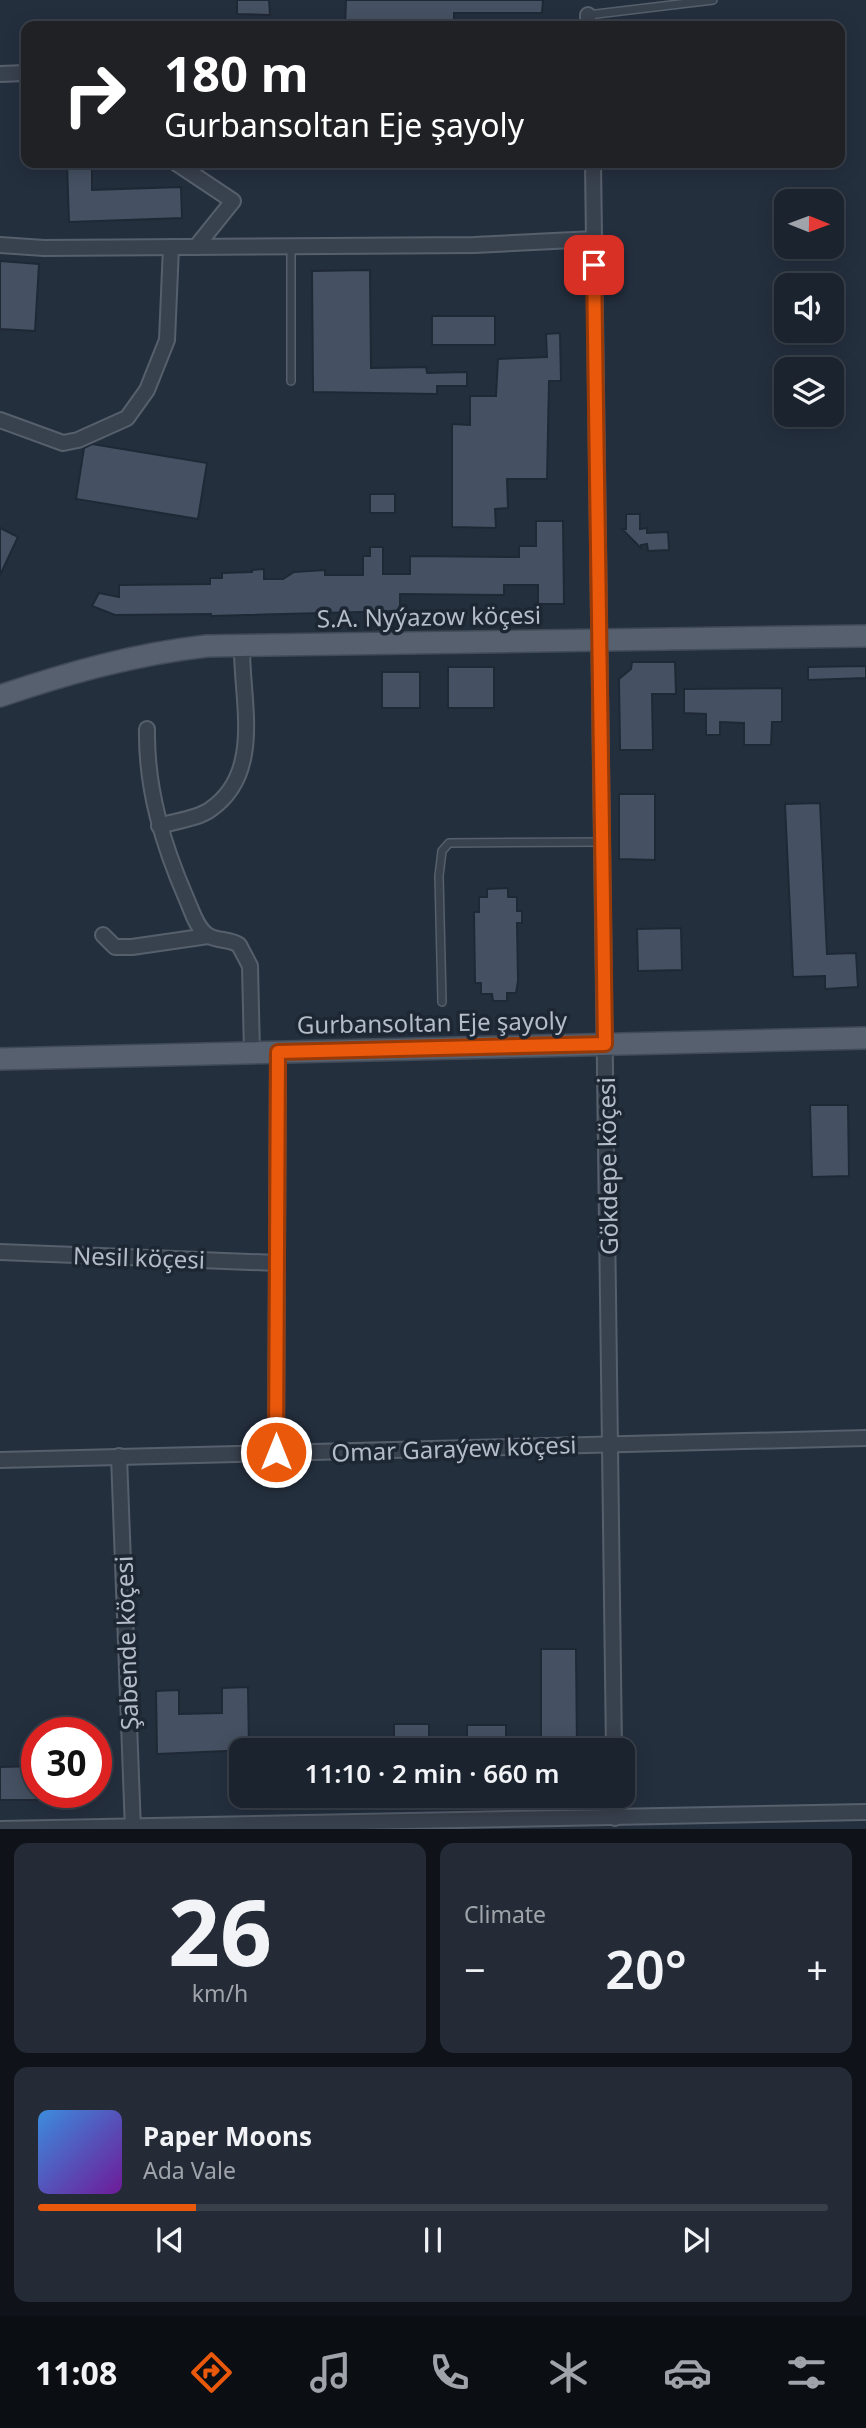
<!DOCTYPE html>
<meta charset="utf-8">
<style>
:root{--surface:#1b232e;--page:#242b36;--text:#f1f3f6;--muted:#a0a4aa;--line:#39404a;--accent:#ea580c}
body{margin:0;font-family:"Noto Sans",sans-serif;background:var(--page);color:var(--text);height:100vh;display:flex;flex-direction:column;font-size:26px;white-space:nowrap}
*{box-sizing:border-box;margin:0}
p{font-size:23px;color:var(--muted)}
.icon{flex:none;width:38px;height:38px;fill:none;stroke:currentColor;stroke-width:2;stroke-linecap:round;stroke-linejoin:round}
.map{position:relative;height:1829px;overflow:hidden}
.drawer{display:flex;flex-direction:column;gap:14px;padding:14px;background:#0f1319;flex:1}
.drawer>*{flex:none}
.banner{position:absolute;left:21px;top:21px;width:824px;height:147px;border-radius:14px;box-shadow:0 4px 18px #0003,0 0 0 2px var(--line);background:#202124;color:#fff;overflow:hidden}
.needle{width:46px;rotate:91deg}
.controls{position:absolute;left:774px;top:189px;display:grid;gap:14px}
.controls a{display:grid;place-items:center;width:70px;height:70px;border-radius:14px;background:var(--surface);box-shadow:0 4px 18px #0003,0 0 0 2px var(--line);font-size:35px}
.speed{position:absolute;left:21px;top:1717px;display:flex;gap:14px;font-size:35px;font-weight:700;text-align:center}
.speed>*{display:grid;place-content:center;width:91px;height:91px;border-radius:50%;background:var(--surface);box-shadow:0 4px 18px #0003,0 0 0 2px var(--line);line-height:1}
.speed .limit{border:10px solid #d22;background:#fff;color:#111}
.pin{position:absolute;display:grid;place-items:center;width:60px;height:60px;color:#fff;margin:-30px;border-radius:14px;box-shadow:0 4px 10px #0006}
.me{position:absolute;width:77px;margin:-38px;rotate:0deg;stroke-linejoin:round;filter:drop-shadow(0 0 5px #0008)}
.turn{display:flex;align-items:center;gap:24px;height:147px;padding:0 28px;font-size:32px}
.turn .icon{width:91px;height:91px;stroke-width:2.5}
.turn b{display:block;font-size:49px;line-height:60px}
.big{font-size:52px;font-weight:600;line-height:1.1}
.drawer .widget{flex:1;display:flex;flex-direction:column;justify-content:center;gap:10px;min-width:0;padding:0 24px;border-radius:14px;background:var(--page)}
.drawer .dial{align-items:center;gap:0}
.dial b{font-size:91px;line-height:1}
.song{display:flex;align-items:center;gap:21px}
.cover{width:84px;height:84px;border-radius:10px;background:linear-gradient(135deg,hsl(210 70% 55%),hsl(280 70% 35%))}
.played{height:7px;border-radius:4px;background:linear-gradient(90deg,var(--accent) 20%,var(--line) 20%)}
.keys{display:flex;justify-content:space-around;direction:ltr}
.heat{display:flex;justify-content:space-between;align-items:center;font-size:38px;direction:ltr}
.drawer .tiles{flex:1;display:grid;gap:14px;grid-template-columns:1fr 1fr}
.widget:last-child{grid-column:span 2}
.trip{position:absolute;left:229px;top:1738px;width:406px;height:70px;border-radius:14px;background:var(--surface);box-shadow:0 4px 18px #0003,0 0 0 2px var(--line);font-weight:600;line-height:70px;text-align:center}
.tabs{display:flex;height:112px;justify-content:space-around;align-items:center;background:#0b0e12;color:var(--muted)}
.tabs .icon{width:49px;height:49px}
.tabs .active{color:var(--accent)}
.tabs b{font-size:32px;color:var(--text)}
.map>svg:first-child{display:block}
.building{fill:#455162;stroke:#1f2835;stroke-width:2}
.lines{fill:none;stroke-linecap:round;stroke-linejoin:round}
.lane-casing{stroke:#565f6c;stroke-width:10}
.street-casing{stroke:#565f6c;stroke-width:18}
.primary-casing{stroke:#414a57;stroke-width:24}
.lane{stroke:#38414e;stroke-width:7}
.street{stroke:#38414e;stroke-width:14}
.primary{stroke:#56606e;stroke-width:21}
.route-casing{stroke:#983908;stroke-width:18}
.route{stroke:#ea580c;stroke-width:12}
.labels{text-anchor:middle;dominant-baseline:central;stroke-width:7;stroke-linejoin:round;paint-order:stroke}
.street-label{font-size:24px;fill:#b4bcc9;stroke:#1d2633}
</style>
<div class="map">
<svg width="866" height="1830" viewBox="0 0 866 1830">
<rect width="100%" height="100%" fill="#242f3e"/>
<g class="building">
<polygon points="237,0 269,0 270,15 237,14"/>
<polygon points="346,0 543,0 542,13 454,13 454,26 345,26"/>
<polygon points="67,163 92,163 92,190 181,187 182,218 69,222"/>
<polygon points="0,261 39,264 35,331 0,329"/>
<polygon points="370,270 371,368 426,367 427,373 467,372 467,386 437,386 437,394 313,392 312,271"/>
<rect x="432" y="316" width="63" height="29"/>
<polygon points="560,333 561,381 549,381 547,479 507,479 508,508 495,509 496,528 452,527 452,424 470,425 470,396 496,396 498,359 547,357 546,334"/>
<polygon points="92,444 207,463 198,519 76,499 84,448"/>
<rect x="370" y="494" width="25" height="19"/>
<polygon points="626,514 640,514 640,529 647,528 647,533 668,532 669,550 648,551 647,544 641,545 641,548 622,529 626,529"/>
<polygon points="536,521 563,521 564,604 538,604 538,585 504,585 504,595 400,594 400,611 211,616 211,614 115,615 92,606 99,593 119,597 119,585 210,584 210,578 222,578 222,573 252,572 252,570 264,569 264,579 283,579 294,572 325,570 325,575 363,575 363,556 370,556 370,547 383,547 383,574 410,574 410,556 519,557 519,546 536,546"/>
<polygon points="0,528 18,537 0,575"/>
<polygon points="632,662 675,662 676,694 652,694 653,750 620,750 619,679 631,669"/>
<polygon points="866,666 866,678 808,680 808,667"/>
<rect x="448" y="667" width="46" height="41"/>
<rect x="382" y="672" width="38" height="36"/>
<polygon points="782,688 782,722 772,722 771,745 744,745 744,723 720,722 720,735 706,735 706,714 684,713 684,689"/>
<polygon points="619,794 655,794 655,860 619,859"/>
<polygon points="820,803 827,954 856,953 858,987 825,989 825,976 793,977 785,804"/>
<polygon points="508,888 508,897 517,897 517,911 522,911 522,923 517,923 518,981 516,993 507,993 507,1001 493,1001 492,994 481,994 481,983 475,983 474,912 479,912 479,897 487,897 487,889"/>
<polygon points="681,928 682,970 638,971 637,929"/>
<polygon points="810,1105 848,1105 849,1176 812,1177"/>
<polygon points="541,1649 576,1649 577,1750 541,1750"/>
<polygon points="248,1687 249,1750 157,1754 156,1691 179,1690 179,1714 222,1713 222,1688"/>
<rect x="394" y="1724" width="35" height="26"/>
<rect x="467" y="1725" width="39" height="25"/>
<polygon points="37,1766 37,1800 0,1800 0,1767"/>
</g>
<g class="lines">
<g class="lane-casing">
<g id="lane">
<polyline points="588,15 713,0"/>
<polyline points="291,381 291,246"/>
<polyline points="442,1002 439,876 442,851 449,843 602,842"/>
</g>
</g>
<g class="street-casing">
<g id="street">
<polyline points="588,15 588,26"/>
<polyline points="0,74 26,73"/>
<polyline points="176,163 233,201 196,247"/>
<polyline points="593,163 614,1750"/>
<polyline points="0,245 44,248 474,245 594,239"/>
<polyline points="0,420 63,443 78,440 127,418 147,390 167,340 171,247"/>
<path d="M147 729C146 789 163 845 187 900 192 911 197 930 209 936 218 941 230 939 239 945L250 966 252 1053"/>
<path d="M159 826C175 821 198 819 211 809 264 772 241 699 242 646"/>
<polyline points="103,935 115,947 132,947 208,936"/>
<polyline points="0,1252 277,1263"/>
<polyline points="276,1452 278,1053"/>
<polyline points="119,1456 133,1830"/>
<polyline points="0,1460 866,1438"/>
<polyline points="615,1796 615,1818"/>
<polyline points="0,1829 866,1812"/>
</g>
</g>
<g class="primary-casing">
<g id="primary">
<path d="M0 696C68 673 135 654 207 646L866 636"/>
<polyline points="0,1059 866,1038"/>
</g>
</g>
<use href="#lane" class="lane"/>
<use href="#street" class="street"/>
<use href="#primary" class="primary"/>
</g>
<g class="lines">
<g class="route-casing">
<polyline id="route" points="276,1452 278,1052 605,1044 594,265"/>
</g>
<use href="#route" class="route"/>
</g>
<g class="labels">
<g class="street-label">
<text transform="translate(429 616) rotate(-1)">S.A. Nyýazow köçesi</text>
<text transform="translate(432 1022) rotate(-1)">Gurbansoltan Eje şayoly</text>
<text transform="translate(607 1166) rotate(-91)">Gökdepe köçesi</text>
<text transform="translate(139 1257) rotate(2)">Nesil köçesi</text>
<text transform="translate(454 1448) rotate(-2)">Omar Garaýew köçesi</text>
<text transform="translate(126 1643) rotate(-92)">Şabende köçesi</text>
</g>
</g>
</svg>
<div class="controls">
<a><svg class="needle" viewBox="-14 -14 28 28"><path d="M0-13l5 13h-10z" fill="#e53935"/><path d="M0 13l5-13h-10z" fill="#a0a4aa"/></svg></a>
<a><svg class="icon" aria-label="sound" viewBox="0 0 24 24"><path d="M4 9h4l5-4v14l-5-4H4zM17 9q2 3 0 6"/></svg></a>
<a><svg class="icon" aria-label="layers" viewBox="0 0 24 24"><path d="M12 4l9 5-9 5-9-5zM3 14l9 5 9-5"/></svg></a>
</div>
<div class="speed"><div class="limit">30</div></div>
<div class="pin" style="left:594px;top:265px;background:#d93025"><svg class="icon" aria-label="arrive" viewBox="0 0 24 24"><path d="M6 21V4h12l-3 4 3 4H6"/></svg></div>
<svg class="me" style="left:276px;top:1452px" viewBox="-20 -20 40 40"><circle r="17" fill="#ea580c" stroke="#fff" stroke-width="3"/><path d="M0-11L8 9 0 5-8 9z" fill="#fff"/></svg>
<div class="trip">11:10 · 2 min · 660 m</div>
<div class="banner">
<div class="turn"><svg class="icon" aria-label="right" viewBox="0 0 24 24"><path d="M7 20v-9h11M14 6l5 5-5 5"/></svg><div><b>180 m</b>Gurbansoltan Eje şayoly</div></div>
</div>
</div>
<section class="drawer">
<div class="tiles">
<div class="widget dial"><b>26</b><p>km/h</p></div>
<div class="widget"><p>Climate</p>
<div class="heat"><a>−</a><b class="big">20°</b><a>+</a></div>
</div>
<div class="widget">
<div class="song"><i class="cover"></i><div><b>Paper Moons</b><p>Ada Vale</p></div></div>
<div class="played"></div>
<div class="keys"><svg class="icon" aria-label="previous" viewBox="0 0 24 24"><path d="M18 5L8 12l10 7zM5 5v14"/></svg><svg class="icon" aria-label="pause" viewBox="0 0 24 24"><path d="M8 5v14M16 5v14"/></svg><svg class="icon" aria-label="next" viewBox="0 0 24 24"><path d="M6 5l10 7-10 7zM19 5v14"/></svg></div>
</div>
</div>
</section>
<nav class="tabs">
<b>11:08</b>
<svg class="icon active" aria-label="directions" viewBox="0 0 24 24"><path d="M12 3l9 9-9 9-9-9zM9 14v-3h6M13 9l2 2-2 2"/></svg>
<svg class="icon" aria-label="music" viewBox="0 0 24 24"><path d="M9 18V5l10-2v13"/><circle cx="6" cy="18" r="3"/><circle cx="16" cy="16" r="3"/></svg>
<svg class="icon" aria-label="phone" viewBox="0 0 24 24"><path d="M5 4h4l2 5-3 2q2 4 5 5l2-3 5 2v4C11 20 4 13 5 4z"/></svg>
<svg class="icon" aria-label="climate" viewBox="0 0 24 24"><path d="M12 3v18M4 7l16 10M4 17L20 7"/></svg>
<svg class="icon" aria-label="car" viewBox="0 0 24 24"><path d="M5 17H2v-5l4-1 3-4h7l3 4 3 1v5h-3M9 17h6M6 11h13"/><circle cx="7" cy="17" r="2"/><circle cx="17" cy="17" r="2"/></svg>
<svg class="icon" aria-label="filters" viewBox="0 0 24 24"><path d="M4 7h16M4 17h16"/><circle cx="9" cy="7" r="2"/><circle cx="15" cy="17" r="2"/></svg>
</nav>
